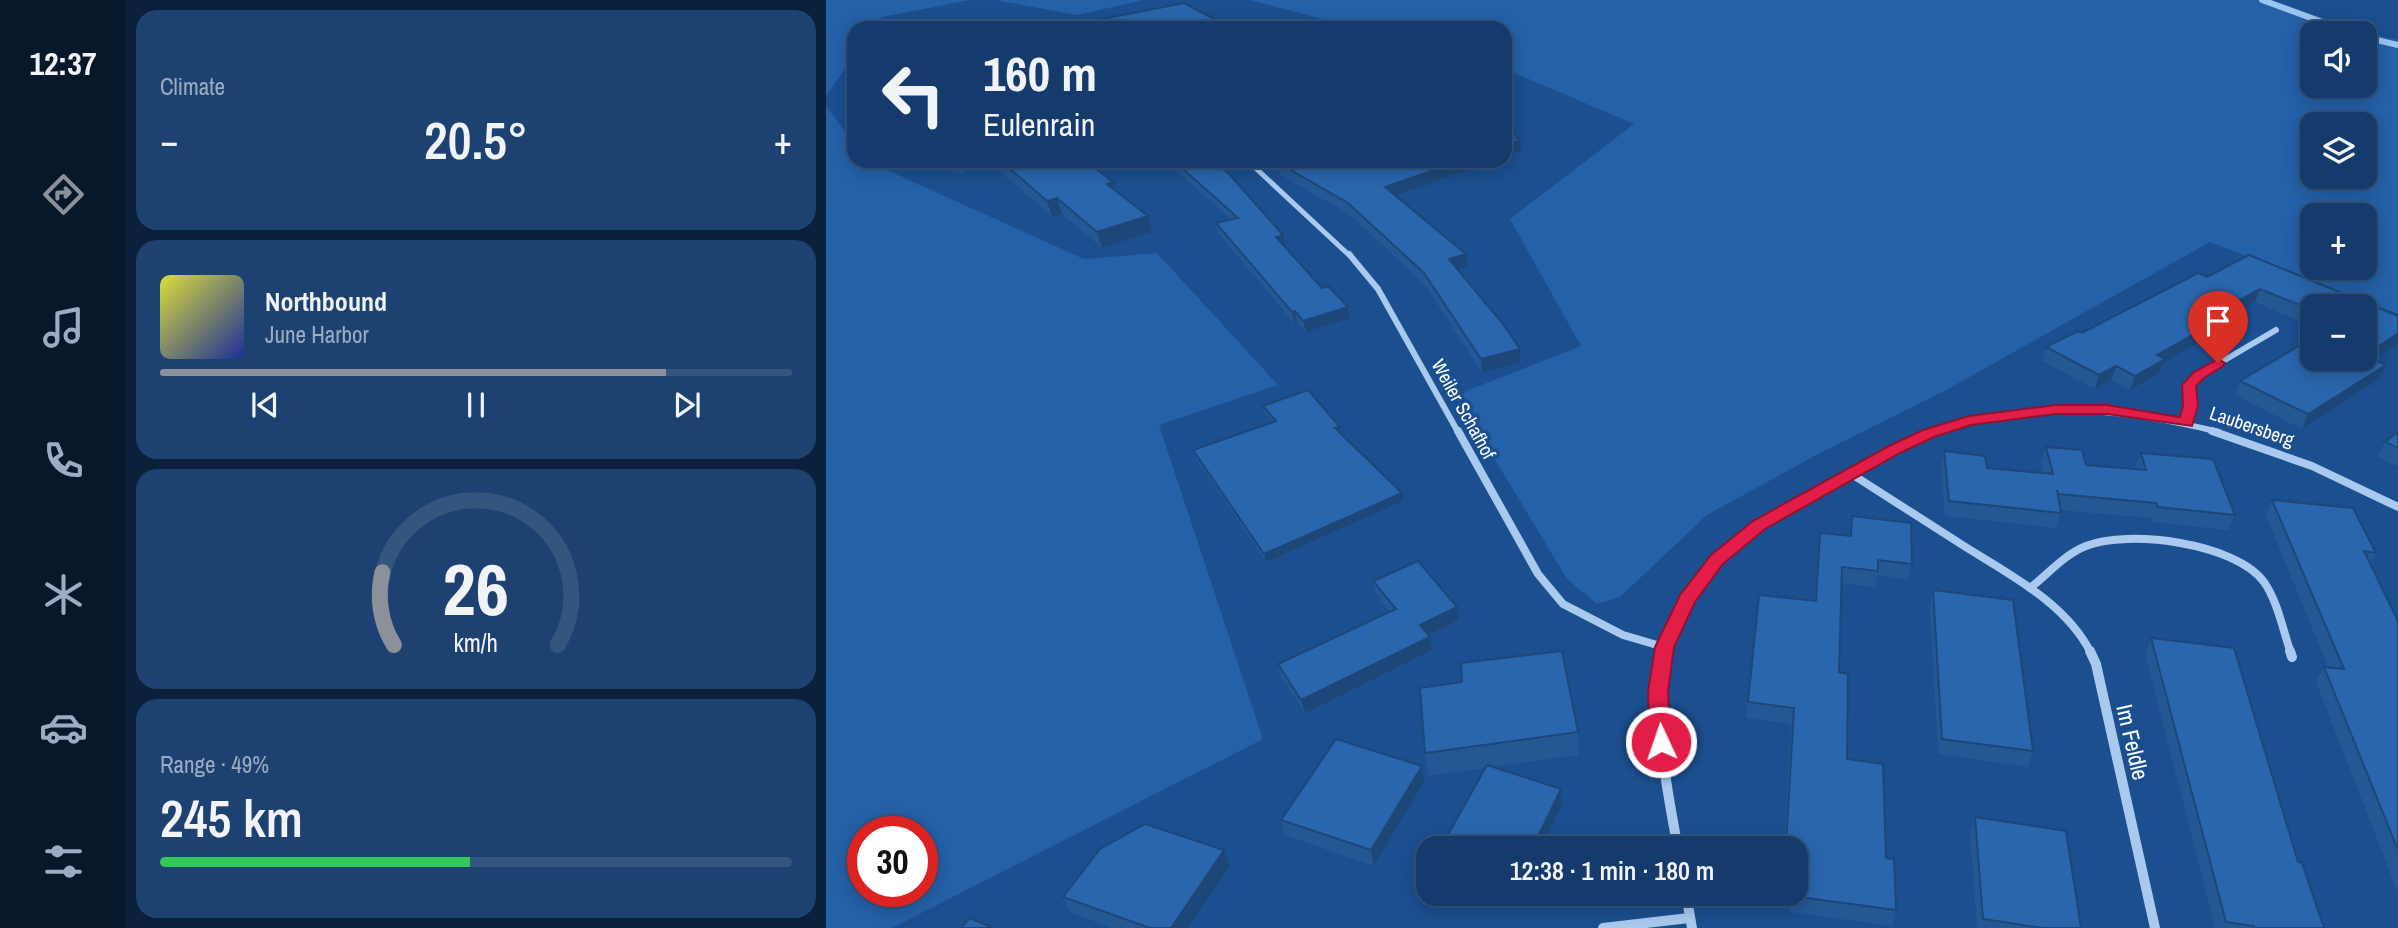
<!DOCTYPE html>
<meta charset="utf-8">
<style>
:root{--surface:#143b6b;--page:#1d4271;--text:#f1f3f6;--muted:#9dadc1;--line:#33557e;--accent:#8c9099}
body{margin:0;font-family:"Archivo Narrow",sans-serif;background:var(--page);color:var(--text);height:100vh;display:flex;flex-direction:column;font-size:26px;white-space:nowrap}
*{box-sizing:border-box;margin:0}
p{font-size:23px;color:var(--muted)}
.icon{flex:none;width:38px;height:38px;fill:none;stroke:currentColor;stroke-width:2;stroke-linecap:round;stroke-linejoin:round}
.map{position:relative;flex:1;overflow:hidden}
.sheet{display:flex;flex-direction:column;gap:10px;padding:10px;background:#0b203b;width:700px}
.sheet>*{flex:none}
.top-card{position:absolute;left:21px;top:21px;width:665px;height:147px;border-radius:21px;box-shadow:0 4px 18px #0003,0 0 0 2px var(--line);background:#143b6b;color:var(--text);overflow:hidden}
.tools{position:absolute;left:1474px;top:21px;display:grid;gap:14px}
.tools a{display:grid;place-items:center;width:77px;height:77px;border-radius:14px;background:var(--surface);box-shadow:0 4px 18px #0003,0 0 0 2px var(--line);font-size:35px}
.speed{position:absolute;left:21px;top:816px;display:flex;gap:14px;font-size:35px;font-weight:700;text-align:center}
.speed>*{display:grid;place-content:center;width:91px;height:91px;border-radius:50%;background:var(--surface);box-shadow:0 4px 18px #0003,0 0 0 2px var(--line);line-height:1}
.speed .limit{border:10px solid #d22;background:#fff;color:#111}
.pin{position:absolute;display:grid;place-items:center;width:60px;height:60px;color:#fff;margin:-72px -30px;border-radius:50% 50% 50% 0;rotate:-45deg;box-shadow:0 0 7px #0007}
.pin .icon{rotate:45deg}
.me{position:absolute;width:77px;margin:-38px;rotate:357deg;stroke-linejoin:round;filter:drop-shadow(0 0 5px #0008)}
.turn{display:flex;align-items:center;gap:24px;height:147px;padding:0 21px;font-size:32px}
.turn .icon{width:91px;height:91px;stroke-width:2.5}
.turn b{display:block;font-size:49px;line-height:60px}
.big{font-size:52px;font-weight:600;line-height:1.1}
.sheet .tile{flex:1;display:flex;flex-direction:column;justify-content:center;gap:10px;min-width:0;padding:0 24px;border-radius:21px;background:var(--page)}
.sheet .dial{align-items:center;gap:0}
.dial svg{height:182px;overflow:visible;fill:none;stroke:var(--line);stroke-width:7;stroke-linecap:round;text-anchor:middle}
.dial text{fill:var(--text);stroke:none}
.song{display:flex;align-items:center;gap:21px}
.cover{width:84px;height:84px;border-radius:10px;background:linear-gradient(135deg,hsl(60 70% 55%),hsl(230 70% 35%))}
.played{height:7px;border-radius:4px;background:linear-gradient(90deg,var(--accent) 80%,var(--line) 80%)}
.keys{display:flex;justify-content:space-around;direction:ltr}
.heat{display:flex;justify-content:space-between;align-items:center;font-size:38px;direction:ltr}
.charge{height:10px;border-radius:5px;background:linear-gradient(90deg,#34c759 49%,var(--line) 0)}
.trip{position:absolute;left:590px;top:836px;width:392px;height:70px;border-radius:21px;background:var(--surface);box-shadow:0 4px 18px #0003,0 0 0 2px var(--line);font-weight:600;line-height:70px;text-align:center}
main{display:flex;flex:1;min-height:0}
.tab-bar{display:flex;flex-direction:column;width:126px;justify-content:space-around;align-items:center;background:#08182b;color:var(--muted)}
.tab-bar .icon{width:49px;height:49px}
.tab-bar .selected{color:var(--accent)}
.tab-bar b{font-size:32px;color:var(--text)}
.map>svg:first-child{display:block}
.green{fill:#2461a8;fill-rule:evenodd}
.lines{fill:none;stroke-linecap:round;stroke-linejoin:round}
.stream{stroke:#9cc4f0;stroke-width:6}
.minor-far3{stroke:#a9c9ee;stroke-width:5}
.minor-far2{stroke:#a9c9ee;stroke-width:6}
.minor-far1{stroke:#a9c9ee;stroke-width:8}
.minor{stroke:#a9c9ee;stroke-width:10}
.wall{fill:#245895}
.shaded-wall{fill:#1d4779}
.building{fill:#2a66ad;stroke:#1d4779;stroke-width:2}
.route{fill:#e11d48;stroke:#92132f;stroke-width:2}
.labels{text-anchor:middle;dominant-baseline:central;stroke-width:7;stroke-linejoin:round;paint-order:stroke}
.street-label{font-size:19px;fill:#fff;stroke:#1b4f8f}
.near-street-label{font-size:23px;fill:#fff;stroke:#1b4f8f}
</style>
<main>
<nav class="tab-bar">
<b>12:37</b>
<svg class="icon selected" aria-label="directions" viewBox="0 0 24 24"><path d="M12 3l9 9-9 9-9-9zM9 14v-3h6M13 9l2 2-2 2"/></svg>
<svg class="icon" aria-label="music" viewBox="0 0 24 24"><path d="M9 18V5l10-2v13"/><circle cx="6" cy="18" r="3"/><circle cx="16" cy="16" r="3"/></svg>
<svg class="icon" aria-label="phone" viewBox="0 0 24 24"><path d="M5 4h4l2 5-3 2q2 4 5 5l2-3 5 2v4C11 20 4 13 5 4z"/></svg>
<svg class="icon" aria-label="climate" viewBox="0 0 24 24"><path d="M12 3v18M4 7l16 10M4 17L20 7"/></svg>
<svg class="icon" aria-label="car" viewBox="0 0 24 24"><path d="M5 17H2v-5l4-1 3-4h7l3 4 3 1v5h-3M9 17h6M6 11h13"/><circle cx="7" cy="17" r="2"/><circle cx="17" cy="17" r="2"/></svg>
<svg class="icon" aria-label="filters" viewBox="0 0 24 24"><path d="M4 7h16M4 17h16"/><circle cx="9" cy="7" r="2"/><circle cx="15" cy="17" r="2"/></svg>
</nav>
<section class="sheet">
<div class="tile"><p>Climate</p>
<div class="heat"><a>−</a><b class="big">20.5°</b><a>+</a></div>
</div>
<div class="tile">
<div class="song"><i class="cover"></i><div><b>Northbound</b><p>June Harbor</p></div></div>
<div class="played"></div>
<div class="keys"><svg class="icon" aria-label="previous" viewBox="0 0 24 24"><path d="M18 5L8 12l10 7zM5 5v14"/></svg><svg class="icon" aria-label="pause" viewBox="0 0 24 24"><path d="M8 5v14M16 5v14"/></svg><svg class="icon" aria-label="next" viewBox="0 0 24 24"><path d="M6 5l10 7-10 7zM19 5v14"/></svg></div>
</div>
<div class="tile dial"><svg viewBox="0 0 100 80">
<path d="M14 69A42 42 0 1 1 86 69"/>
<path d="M14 69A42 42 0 0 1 9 37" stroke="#8c9099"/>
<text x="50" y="56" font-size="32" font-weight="700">26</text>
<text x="50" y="72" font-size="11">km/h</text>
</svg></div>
<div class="tile"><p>Range · 49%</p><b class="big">245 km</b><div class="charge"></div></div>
</section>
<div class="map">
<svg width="1572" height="928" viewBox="0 0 1572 928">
<rect width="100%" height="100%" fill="#1b4f8f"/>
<g class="green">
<polygon points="0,0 144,0 56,17 48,28 28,28 28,56 0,96"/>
<polygon points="169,0 318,0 251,15"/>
<path d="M424 0H1446L1537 32 1572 40V314L1384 242 1122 389 992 454 881 515 794 597 771 604 741 579 633 400 640 391 755 346 684 219 808 124 679 69V28H530ZM1486 33H1538V86H1486ZM1486 124H1538V177H1486ZM1486 215H1538V268H1486Z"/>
<path d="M0 106 28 144V161H41L258 259 331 253 452 385 333 425 437 739 66 928H0ZM96 831V891H37V831Z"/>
</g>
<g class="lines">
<g class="stream">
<polyline points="1436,0 1526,33"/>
<polyline points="1538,37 1572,45"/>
</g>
<polyline class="minor-far3" points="422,161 524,256"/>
<g class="minor-far2">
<polyline points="523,254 552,289 632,432"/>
<polyline points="1361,423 1365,406 1363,385 1373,375 1450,330"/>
<path d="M1108 432C1200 398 1300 409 1393 432"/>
</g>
<g class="minor-far1">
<polyline points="632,431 712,574 737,604 797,635 838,647"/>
<polyline points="1386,431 1486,466 1572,507"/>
<path d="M1024 473C1062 497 1100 522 1138 546 1184 575 1240 603 1265 653"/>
<path d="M1204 588C1222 574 1239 554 1260 546 1302 529 1410 543 1438 582 1452 602 1457 631 1465 653"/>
<path d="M837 653C839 642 845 633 850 623 880 558 936 522 997 487 1034 466 1072 446 1113 431"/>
</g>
<g class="minor">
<path d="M838 651C826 718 840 783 852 849"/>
<polyline points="1264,651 1270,664 1329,928"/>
<polyline points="1464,651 1466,657"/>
<polyline points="860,894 866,928"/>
<polyline points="777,928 863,918"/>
</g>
</g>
<g class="wall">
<polygon points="91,161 132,161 138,174 91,162"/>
<polygon points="163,161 260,161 287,182 290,191 322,216 326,232 276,248 236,214 226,217"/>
<polygon points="339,161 387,161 458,246 496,288 522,307 524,318 480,332 471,322 468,323 392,233 390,223 405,219"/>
<polygon points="447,161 667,161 569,196 642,266 631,269 694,349 694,363 656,372 599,285 524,215 455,175"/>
<polygon points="1423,255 1572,316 1572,343 1548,360 1560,365 1553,379 1476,429 1409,395 1414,381 1486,338 1486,359 1538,359 1538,306 1486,306 1486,327 1429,302 1381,329 1376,341 1337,363 1334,373 1304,390 1285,380 1269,389 1216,361 1220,347 1252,331 1256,333 1372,273 1381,277"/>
<polygon points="437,406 515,434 577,501 440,562 369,457 367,450 446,422 439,413"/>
<polygon points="1572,432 1572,467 1551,457 1559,442"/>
<polygon points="1220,447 1260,465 1310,469 1309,468 1315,453 1409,515 1402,530 1326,522 1325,518 1234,510 1235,513 1230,528 1119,516 1115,466 1118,451 1161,468 1218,474 1215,462"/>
<polygon points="1446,500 1550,553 1544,563 1572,621 1572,893 1490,682 1498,667 1502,667 1440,515"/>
<polygon points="1026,516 1086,564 1082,579 1051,575 1049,587 1016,583 1013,672 1021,759 1060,858 1070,910 1066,926 964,912 964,894 970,894 970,849 958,849 965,724 920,718 933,595 988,601 992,548 994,533 1023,536"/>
<polygon points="547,581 631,607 633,620 603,635 604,637 606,650 479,713 455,677 452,664 564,612 550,594"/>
<polygon points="1107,590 1207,751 1202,767 1112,754 1104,606"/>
<polygon points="1325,638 1472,862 1498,928 1389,928 1319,653"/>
<polygon points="752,732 752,755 666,767 736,805 659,768 602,776 599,753"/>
<polygon points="596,766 598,782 548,866 459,835 455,820"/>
<polygon points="1149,817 1255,928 1151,928 1144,833"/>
<polygon points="404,866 362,928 287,928 245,913 237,897"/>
</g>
<g class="shaded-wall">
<polygon points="693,137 695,151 679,157 679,145"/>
<polygon points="634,161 667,161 560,199 559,187"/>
<polygon points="287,182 291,197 281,184"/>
<polygon points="231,198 236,214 226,217 221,201"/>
<polygon points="322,216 326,232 276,248 271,232"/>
<polygon points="457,235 459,245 452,247 450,237"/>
<polygon points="640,254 642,266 624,272 623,259"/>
<polygon points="1434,289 1429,302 1381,329 1376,341 1337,363 1334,373 1304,390 1309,376 1331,355 1372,323"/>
<polygon points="522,307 524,318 480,332 477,321"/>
<polygon points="469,311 471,322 468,323 466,312"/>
<polygon points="1572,333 1572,343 1533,370 1539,356"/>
<polygon points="694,349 694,363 656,372 655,359"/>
<polygon points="1560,365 1553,379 1476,429 1482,414"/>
<polygon points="1290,366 1285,380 1269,389 1273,375"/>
<polygon points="576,493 577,501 440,562 438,554"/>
<polygon points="631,607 633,620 596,638 594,625"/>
<polygon points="604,637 606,650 479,713 475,700"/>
<polygon points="596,766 598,782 548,866 545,850"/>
<polygon points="735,789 736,805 715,849 706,849"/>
<polygon points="398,850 404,866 362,928 345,928"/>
</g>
<g class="building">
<polygon points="358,3 405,28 231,28"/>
<polygon points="679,131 693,137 690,138 694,140 679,145"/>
<polygon points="110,161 132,161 135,167"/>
<polygon points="175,161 260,161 287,182 281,184 322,216 271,232 231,198 221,201"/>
<polygon points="348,161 387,161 403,174 457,235 450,237 496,288 502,286 522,307 477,321 469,311 466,312 390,223 412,218"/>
<polygon points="452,161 634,161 559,187 640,254 623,259 677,324 694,349 655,359 598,273 522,203 453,163"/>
<polygon points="1423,255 1572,316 1572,333 1539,356 1560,365 1482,414 1414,381 1486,338 1486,359 1538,359 1538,306 1486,306 1486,310 1434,289 1372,323 1381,327 1331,355 1339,359 1309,376 1290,366 1273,375 1220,347 1252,331 1256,333 1372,273 1381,277"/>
<polygon points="482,390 514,427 509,428 576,493 438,554 367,450 450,421 437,406"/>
<polygon points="1572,432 1572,448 1559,442"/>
<polygon points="1220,447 1256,450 1260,465 1320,470 1315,453 1387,459 1409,515 1332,507 1330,503 1232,494 1231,490 1235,513 1123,501 1118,451 1159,456 1161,468 1227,474"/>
<polygon points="1446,500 1527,508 1550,553 1538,551 1572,621 1572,850 1498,667 1518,669"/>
<polygon points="1026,516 1085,523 1086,564 1052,560 1052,571 1016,567 1013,672 1022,674 1021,759 1057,764 1060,858 1068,859 1070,910 966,896 966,894 970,894 970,849 968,849 968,845 960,844 968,708 922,702 933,595 990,601 994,533 1025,536"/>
<polygon points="592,561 631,607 594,625 604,637 475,700 452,664 570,609 547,581"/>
<polygon points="1107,590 1187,600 1207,751 1116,739"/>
<polygon points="1325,638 1408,648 1472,862 1476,863 1498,928 1428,928 1428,926 1400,922"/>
<polygon points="736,651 752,732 599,753 594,688 636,682 635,663"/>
<polygon points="510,739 596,766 545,850 455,820"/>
<polygon points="661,765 735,789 706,849 614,849"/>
<polygon points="1149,817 1240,831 1255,928 1217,928 1157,919"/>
<polygon points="319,824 398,850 345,928 324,928 237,897 274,849"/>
<polygon points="144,918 167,928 135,928"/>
</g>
<polygon class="route" points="1392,359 1399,363 1397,366 1378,378 1370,386 1372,406 1366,426 1281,414 1230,414 1145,425 1108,437 1074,453 939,529 897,564 869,602 848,647 842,692 845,742 842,748 835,750 827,748 824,742 822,692 829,647 854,595 885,555 927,521 1063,446 1097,430 1143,416 1230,405 1281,405 1354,417 1357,406 1356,385 1368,372"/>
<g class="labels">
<g class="street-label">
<text transform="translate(638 409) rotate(61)">Weiler Schafhof</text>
<text transform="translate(1426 426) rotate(19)">Laubersberg</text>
</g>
<g class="near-street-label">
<text transform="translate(1307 742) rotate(77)">Im Feldle</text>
</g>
</g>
</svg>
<div class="tools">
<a><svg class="icon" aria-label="sound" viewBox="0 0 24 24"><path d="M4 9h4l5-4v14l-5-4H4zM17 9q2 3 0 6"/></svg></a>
<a><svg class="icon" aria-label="layers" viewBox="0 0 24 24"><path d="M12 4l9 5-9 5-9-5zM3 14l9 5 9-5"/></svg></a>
<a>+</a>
<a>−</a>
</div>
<div class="speed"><div class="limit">30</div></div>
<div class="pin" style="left:1392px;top:363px;background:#d93025"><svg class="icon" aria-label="arrive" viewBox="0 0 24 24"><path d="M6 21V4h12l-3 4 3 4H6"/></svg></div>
<svg class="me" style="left:835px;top:742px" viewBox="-20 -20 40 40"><circle r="17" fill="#e11d48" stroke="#fff" stroke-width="3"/><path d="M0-11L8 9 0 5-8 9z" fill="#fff"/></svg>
<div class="trip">12:38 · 1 min · 180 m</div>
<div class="top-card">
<div class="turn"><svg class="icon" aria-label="left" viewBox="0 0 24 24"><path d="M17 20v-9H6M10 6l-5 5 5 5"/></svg><div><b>160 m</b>Eulenrain</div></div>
</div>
</div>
</main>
